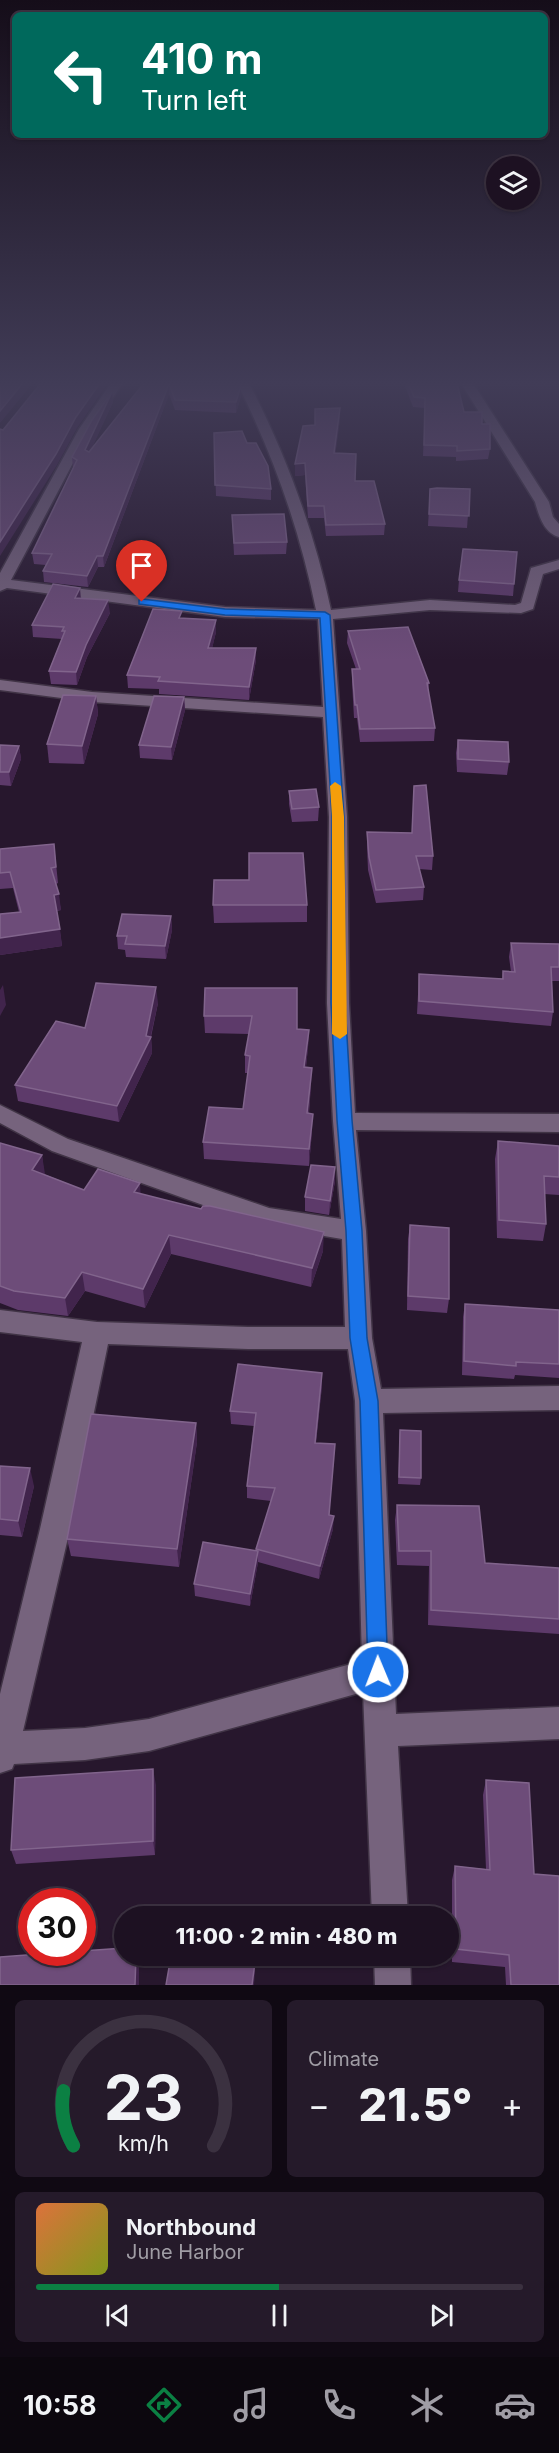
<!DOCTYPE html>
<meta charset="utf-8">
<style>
:root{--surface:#1d1122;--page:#251a2a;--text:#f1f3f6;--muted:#a09da5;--line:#3b3140;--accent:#0b8043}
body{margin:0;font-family:Inter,sans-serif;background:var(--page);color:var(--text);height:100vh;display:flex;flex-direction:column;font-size:22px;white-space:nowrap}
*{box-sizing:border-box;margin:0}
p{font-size:20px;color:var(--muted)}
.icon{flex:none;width:33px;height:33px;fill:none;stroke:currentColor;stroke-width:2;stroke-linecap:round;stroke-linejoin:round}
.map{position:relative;height:1985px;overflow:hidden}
.sheet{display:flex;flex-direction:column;gap:15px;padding:15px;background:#100913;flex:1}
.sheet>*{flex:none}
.guide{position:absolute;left:12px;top:12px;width:536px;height:126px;border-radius:9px;box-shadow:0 2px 4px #0004,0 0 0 2px var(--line);background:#00695c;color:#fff;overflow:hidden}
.controls{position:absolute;left:486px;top:156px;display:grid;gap:12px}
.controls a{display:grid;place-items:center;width:54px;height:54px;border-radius:50%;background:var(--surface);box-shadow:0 2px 4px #0004,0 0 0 2px var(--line);font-size:30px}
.speed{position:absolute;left:18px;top:1888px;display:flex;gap:12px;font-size:30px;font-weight:700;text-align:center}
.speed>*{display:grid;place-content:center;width:78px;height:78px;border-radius:50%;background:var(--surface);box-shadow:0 2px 4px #0004,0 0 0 2px var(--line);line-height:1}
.speed .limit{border:9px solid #d22;background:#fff;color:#111}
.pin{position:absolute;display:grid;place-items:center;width:51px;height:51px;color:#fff;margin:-62px -26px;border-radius:50% 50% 50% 0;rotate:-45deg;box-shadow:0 0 6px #0007}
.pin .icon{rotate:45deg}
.me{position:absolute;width:66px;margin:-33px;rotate:359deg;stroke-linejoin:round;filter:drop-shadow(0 0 4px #0008)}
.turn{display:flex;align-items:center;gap:21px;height:126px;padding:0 30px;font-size:27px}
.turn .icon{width:78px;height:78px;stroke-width:2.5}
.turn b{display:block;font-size:42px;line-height:51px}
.big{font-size:45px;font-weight:800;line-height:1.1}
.sheet .widget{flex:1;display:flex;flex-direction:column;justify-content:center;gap:9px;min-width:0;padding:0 21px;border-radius:9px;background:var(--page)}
.sheet .dial{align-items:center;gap:0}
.dial svg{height:156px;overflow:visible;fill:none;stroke:var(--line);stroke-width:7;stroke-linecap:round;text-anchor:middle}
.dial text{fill:var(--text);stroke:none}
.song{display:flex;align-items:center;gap:18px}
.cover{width:72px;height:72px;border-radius:9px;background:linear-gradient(135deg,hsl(20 70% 55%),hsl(70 70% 35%))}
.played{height:6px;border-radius:3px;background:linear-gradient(90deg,var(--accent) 50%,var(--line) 50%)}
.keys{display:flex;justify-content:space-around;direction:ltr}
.heat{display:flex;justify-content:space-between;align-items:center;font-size:33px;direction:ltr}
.sheet .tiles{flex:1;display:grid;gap:15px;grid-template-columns:1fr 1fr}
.widget:last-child{grid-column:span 2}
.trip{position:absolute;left:114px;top:1906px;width:345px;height:60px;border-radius:30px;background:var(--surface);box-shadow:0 2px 4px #0004,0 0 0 2px var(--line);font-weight:800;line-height:60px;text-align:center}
.menu{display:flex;height:96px;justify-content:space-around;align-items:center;background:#0c070e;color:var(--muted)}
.menu .icon{width:42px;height:42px}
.menu .active{color:var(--accent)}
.menu b{font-size:27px;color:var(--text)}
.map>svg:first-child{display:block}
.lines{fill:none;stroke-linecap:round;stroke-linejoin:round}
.minor-casing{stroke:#413446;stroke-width:3}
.minor{fill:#76637d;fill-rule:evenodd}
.wall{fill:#5d3a6a}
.shaded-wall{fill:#41244c}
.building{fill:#6d4c79;stroke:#81648c;stroke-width:1.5}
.route{fill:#1a73e8;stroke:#114b97;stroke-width:1.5}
.slow{fill:#f59e0b}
</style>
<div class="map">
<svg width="559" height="1985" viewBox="0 0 559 1985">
<rect width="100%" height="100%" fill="#27172d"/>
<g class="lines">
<g class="minor-casing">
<g id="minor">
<path d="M111 383H123L91 429 11 580 225 607 316 610C300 531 274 456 237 383H249C286 455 314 530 331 610L430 600 515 605 521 603 531 568 559 560V569L543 574 533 609 521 613 430 610 333 619 347 817 349 1003 355 1113 559 1114V1132L356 1130 366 1231 372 1338 381 1389 559 1386V1410L383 1413 396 1714 559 1707V1739L398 1746 408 1917H372L363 1692 149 1751 85 1760 14 1764 12 1769 0 1773V1694L40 1529 82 1342 0 1332V1310L97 1322 248 1327H345L342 1239 259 1225 52 1151 0 1123V1105L68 1139 269 1208 341 1219 333 1121 327 1003 329 817 323 717 92 702 0 690V680L92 692 323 707 318 619 225 617 7 588 0 591V573L79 429ZM108 1344 248 1349H348L355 1401 362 1661 149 1719 85 1728 23 1731 70 1529Z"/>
<path d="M461 383H473L549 502 553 517 559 524V537C544 533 539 516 535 502Z"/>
<polygon points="374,1956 410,1956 411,1985 375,1985"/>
</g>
</g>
<use href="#minor" class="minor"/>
</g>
<g class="wall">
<polygon points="144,383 240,383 241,396 236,413 175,410 169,394 104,567 98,567 88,587 44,582 43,571 46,565 34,564 32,553 73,468 72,457 112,392 113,402 91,449"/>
<polygon points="405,383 457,383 464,412 482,424 490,449 488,459 456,461 456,457 423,456 425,408 413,407 405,386"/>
<polygon points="340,408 340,419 335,454 385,524 384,535 326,536 324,518 308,518 305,475 295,476 315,425"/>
<polygon points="214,433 247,443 271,489 271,500 216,496"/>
<polygon points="430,489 470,489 467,528 428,526"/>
<polygon points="232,515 287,542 286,554 234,555"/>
<polygon points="459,580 514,584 513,596 458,592"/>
<polygon points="81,598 110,613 87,657 77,685 51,684 49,671 62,639 33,637 32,625"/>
<polygon points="182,618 216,620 216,632 212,648 256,648 256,660 249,700 159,694 159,689 128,688 127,675"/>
<polygon points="348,631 429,683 428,692 435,728 434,741 360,742 357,718 354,718 352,682 352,669 356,669 347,643"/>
<polygon points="96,696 98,714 84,764 49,763 47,744"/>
<polygon points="184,697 185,710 172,760 140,758 139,745"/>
<polygon points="458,740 509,762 507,775 457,772 456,753"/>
<polygon points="0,745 19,746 21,759 11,786 0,785"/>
<polygon points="414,786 433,856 432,870 419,869 424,887 423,900 376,903 368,870 367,846 367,832 412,833"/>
<polygon points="289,791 319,807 318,821 292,822 289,804"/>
<polygon points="54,844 58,883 56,884 61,910 57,911 62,946 0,955 0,914 19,912 13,888 0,889 0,849"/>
<polygon points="213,905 307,905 307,922 214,923"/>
<polygon points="171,916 172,930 166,959 126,957 125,950 118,949 117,936"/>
<polygon points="511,943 559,944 559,981 552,981 553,1012 551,1026 417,1014 419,974 502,979 503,971 511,972 509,957"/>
<polygon points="205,988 297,1029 309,1030 308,1047 306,1067 311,1085 309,1113 312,1131 309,1166 204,1159 203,1142 243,1109 248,1073 245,1073 245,1055 249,1034 205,1033 204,1016"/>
<polygon points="158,1003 151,1037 152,1053 119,1122 18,1101 15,1085"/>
<polygon points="498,1141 559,1146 559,1195 544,1194 546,1224 543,1241 497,1238 495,1159"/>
<polygon points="0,1143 42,1155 44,1174 84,1190 141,1194 323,1251 311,1287 171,1254 145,1308 85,1291 68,1316 18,1310 0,1303"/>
<polygon points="335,1181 329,1215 305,1211 305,1197"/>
<polygon points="410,1225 449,1299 447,1313 407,1310 408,1239"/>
<polygon points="465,1304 559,1310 559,1378 515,1375 514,1379 462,1375 463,1317"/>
<polygon points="322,1373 322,1386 316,1443 334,1457 329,1515 333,1529 319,1579 258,1562 250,1606 195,1596 194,1584 256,1550 271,1501 247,1498 247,1486 254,1426 231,1424 230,1411"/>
<polygon points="196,1423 197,1442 179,1567 71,1556 67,1539"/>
<polygon points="400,1430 421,1478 420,1485 398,1484"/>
<polygon points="0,1466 34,1486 22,1537 0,1535"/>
<polygon points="397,1505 485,1563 559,1568 559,1634 428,1625 429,1566 397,1565 395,1520"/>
<polygon points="486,1780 534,1874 559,1985 506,1985 505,1967 452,1962 452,1880 455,1866 486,1869 483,1795"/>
<polygon points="156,1785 155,1855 16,1864 11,1850"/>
</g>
<g class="shaded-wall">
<polygon points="23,383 33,383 0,423 0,411"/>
<polygon points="100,383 108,383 77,428 57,465 0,556 0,542 76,417"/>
<polygon points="169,384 169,394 104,567 103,556"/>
<polygon points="241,386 241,396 236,413 236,402"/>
<polygon points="112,392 113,402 86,461 85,450"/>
<polygon points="340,408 340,419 334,465 334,453"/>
<polygon points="305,463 305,475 295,476 295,464"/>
<polygon points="97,556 98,567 88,587 87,576"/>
<polygon points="80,588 81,600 75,598"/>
<polygon points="108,600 110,613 87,657 77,685 76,672 86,645"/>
<polygon points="216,620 216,632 209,661 208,648"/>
<polygon points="256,648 256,660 249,700 249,687"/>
<polygon points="96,696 98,714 84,764 82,746"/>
<polygon points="184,697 185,710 172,760 171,747"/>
<polygon points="19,746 21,759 11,786 9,772"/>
<polygon points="59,894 61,910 56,911 54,895"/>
<polygon points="171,916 172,930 166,959 165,946"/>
<polygon points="60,929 62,946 0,955 0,938"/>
<polygon points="3,985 6,1005 0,1016 0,990"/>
<polygon points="156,987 158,1003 150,1039 151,1037 152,1053 119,1122 117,1106 146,1036"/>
<polygon points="309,1030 308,1047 304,1085 304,1067"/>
<polygon points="312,1068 311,1085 307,1131 307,1113"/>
<polygon points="313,1114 312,1131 309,1166 309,1149"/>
<polygon points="42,1155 45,1174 36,1188 32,1170"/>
<polygon points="335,1167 335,1181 329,1215 330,1201"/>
<polygon points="140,1183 141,1202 134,1192"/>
<polygon points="324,1232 323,1251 311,1287 312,1268"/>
<polygon points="169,1235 171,1254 145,1308 143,1289"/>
<polygon points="82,1272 85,1291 68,1316 65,1298"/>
<polygon points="322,1373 322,1386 314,1456 315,1443"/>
<polygon points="196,1423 197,1442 179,1567 177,1549"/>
<polygon points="30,1468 34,1486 22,1537 18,1521"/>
<polygon points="334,1516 333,1529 319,1579 320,1566"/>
<polygon points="258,1551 258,1563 250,1606 250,1594"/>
<polygon points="153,1769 156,1785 155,1855 153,1841"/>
<polygon points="136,1956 138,1956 139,1960 139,1985 135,1985"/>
<polygon points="255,1962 255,1971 254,1985 252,1985"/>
</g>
<g class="building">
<polygon points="0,383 23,383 0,411"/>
<polygon points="41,383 100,383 76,417 56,454 0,542 0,429 3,430"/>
<polygon points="144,383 240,383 241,386 236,402 175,400 169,384 103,556 97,556 87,576 43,571 52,554 32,553 77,460 72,457 92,420 112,392 85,450 89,452"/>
<polygon points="408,383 457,383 464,412 482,412 482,424 490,424 490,449 457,451 457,446 424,445 425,398 414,397"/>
<polygon points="340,408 334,453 356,454 355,481 374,481 385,524 326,525 324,506 308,506 305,463 295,464 303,426 315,425 315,409"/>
<polygon points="242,431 247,443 256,443 268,466 271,489 215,485 214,433"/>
<polygon points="437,488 470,489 469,516 429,514 430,489"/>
<polygon points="284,514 287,542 234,543 232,515"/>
<polygon points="463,549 517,552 514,584 459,580"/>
<polygon points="53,584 80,588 75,598 108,600 86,645 76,672 49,671 65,631 62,631 64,627 32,625"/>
<polygon points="153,609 182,611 179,618 216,620 208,648 256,648 249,687 158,681 160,677 127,675"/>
<polygon points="408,627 429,683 427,683 435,728 360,729 357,705 355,705 352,669 360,669 348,631"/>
<polygon points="63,695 96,696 82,746 47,744"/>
<polygon points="154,696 184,697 171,747 139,745"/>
<polygon points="458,740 508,742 509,762 458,759"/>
<polygon points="0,745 19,746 9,772 0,772"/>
<polygon points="426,785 433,856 416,856 424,887 376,890 369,857 367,832 412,833 414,786"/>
<polygon points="316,789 319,807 292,809 289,791"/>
<polygon points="54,844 56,867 51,868 59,894 54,895 60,929 0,938 0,914 21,912 10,872 0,873 0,849"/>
<polygon points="249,853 303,853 307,905 213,905 214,880 249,880"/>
<polygon points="122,914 171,916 165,946 125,944 127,936 117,936"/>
<polygon points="511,943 559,944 559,967 551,967 553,1012 419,1001 419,974 503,979 503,971 515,972"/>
<polygon points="96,983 156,987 146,1036 151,1037 117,1106 15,1085 56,1021 85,1028"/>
<polygon points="205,988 297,988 297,1029 309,1030 304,1067 312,1068 307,1113 313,1114 309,1149 203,1142 209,1107 243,1109 250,1056 245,1055 252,1016 204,1016"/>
<polygon points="498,1141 559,1146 559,1177 544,1176 546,1224 499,1220"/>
<polygon points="0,1143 42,1155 32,1170 84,1190 98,1169 140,1183 134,1192 201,1209 203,1206 210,1206 324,1232 312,1268 169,1235 143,1289 82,1272 65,1298 14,1291 0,1286"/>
<polygon points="311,1165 335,1167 330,1201 305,1197"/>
<polygon points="410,1225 449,1228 449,1299 408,1296"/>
<polygon points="465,1304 559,1310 559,1364 516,1362 516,1366 464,1361"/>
<polygon points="238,1364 322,1373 315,1443 335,1444 329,1515 334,1516 320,1566 256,1549 275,1488 247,1486 256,1413 230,1411"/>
<polygon points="91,1414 196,1423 177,1549 67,1539"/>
<polygon points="400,1430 421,1431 421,1478 399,1477"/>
<polygon points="0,1466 30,1468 18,1521 0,1519"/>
<polygon points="397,1505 479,1506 485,1563 559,1568 559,1619 431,1610 431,1551 399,1551"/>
<polygon points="203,1542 258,1551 250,1594 194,1584"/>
<polygon points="153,1769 153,1841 11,1850 15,1778"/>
<polygon points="486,1780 529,1783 534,1874 559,1876 559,1985 511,1985 509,1955 456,1949 455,1866 490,1870"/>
<polygon points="124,1948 124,1956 136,1956 135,1985 0,1985 0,1957 53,1953 82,1953 82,1951"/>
<polygon points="171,1956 210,1956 255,1962 252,1985 166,1985"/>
</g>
<linearGradient id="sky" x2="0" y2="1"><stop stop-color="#150d19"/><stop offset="0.58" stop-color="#413c57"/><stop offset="1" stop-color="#413c57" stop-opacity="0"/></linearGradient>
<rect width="559" height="661" fill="url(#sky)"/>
<polygon class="route" points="142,599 225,609 325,612 330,615 344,817 345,1003 352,1120 362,1231 367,1338 378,1401 388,1672 385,1679 378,1682 371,1679 368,1672 360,1401 350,1338 346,1231 337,1120 331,1003 332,817 320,618 225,615 139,604 139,600"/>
<polygon class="slow" points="335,782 341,786 344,817 347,1034 340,1039 332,1034 332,817 330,786"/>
</svg>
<div class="controls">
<a><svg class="icon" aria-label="layers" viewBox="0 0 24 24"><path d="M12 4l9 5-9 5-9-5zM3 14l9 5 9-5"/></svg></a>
</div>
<div class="speed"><div class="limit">30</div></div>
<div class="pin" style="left:142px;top:602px;background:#d93025"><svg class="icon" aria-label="arrive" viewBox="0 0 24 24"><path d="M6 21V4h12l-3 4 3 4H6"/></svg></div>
<svg class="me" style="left:378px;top:1672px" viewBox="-20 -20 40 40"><circle r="17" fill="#1a73e8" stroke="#fff" stroke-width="3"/><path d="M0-11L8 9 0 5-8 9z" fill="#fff"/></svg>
<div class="trip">11:00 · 2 min · 480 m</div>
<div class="guide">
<div class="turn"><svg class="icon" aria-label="left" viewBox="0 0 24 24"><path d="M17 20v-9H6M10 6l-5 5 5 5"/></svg><div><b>410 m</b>Turn left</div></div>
</div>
</div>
<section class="sheet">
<div class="tiles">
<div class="widget dial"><svg viewBox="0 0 100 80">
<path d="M14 69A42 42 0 1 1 86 69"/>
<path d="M14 69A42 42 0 0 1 9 41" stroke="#0b8043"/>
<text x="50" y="56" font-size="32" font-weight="700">23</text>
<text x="50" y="72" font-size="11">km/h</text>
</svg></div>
<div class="widget"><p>Climate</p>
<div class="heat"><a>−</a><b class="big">21.5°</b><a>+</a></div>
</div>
<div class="widget">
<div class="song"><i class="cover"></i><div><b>Northbound</b><p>June Harbor</p></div></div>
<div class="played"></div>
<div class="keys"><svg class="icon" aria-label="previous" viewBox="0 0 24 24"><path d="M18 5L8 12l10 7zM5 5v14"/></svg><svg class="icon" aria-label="pause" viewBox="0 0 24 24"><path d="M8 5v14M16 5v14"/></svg><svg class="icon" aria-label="next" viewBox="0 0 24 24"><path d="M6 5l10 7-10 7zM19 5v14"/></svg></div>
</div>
</div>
</section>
<nav class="menu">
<b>10:58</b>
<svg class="icon active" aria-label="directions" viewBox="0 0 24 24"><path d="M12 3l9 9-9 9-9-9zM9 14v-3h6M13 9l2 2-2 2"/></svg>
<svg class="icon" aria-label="music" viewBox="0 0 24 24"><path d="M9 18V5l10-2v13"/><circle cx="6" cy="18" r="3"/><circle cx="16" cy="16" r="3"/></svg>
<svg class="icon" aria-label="phone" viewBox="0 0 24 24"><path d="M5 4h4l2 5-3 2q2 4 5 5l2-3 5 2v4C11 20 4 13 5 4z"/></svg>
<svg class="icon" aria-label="climate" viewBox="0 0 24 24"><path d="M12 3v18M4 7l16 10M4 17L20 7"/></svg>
<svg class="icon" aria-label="car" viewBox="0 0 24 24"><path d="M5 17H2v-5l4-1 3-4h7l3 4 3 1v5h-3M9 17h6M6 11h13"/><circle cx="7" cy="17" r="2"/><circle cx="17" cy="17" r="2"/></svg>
</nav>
